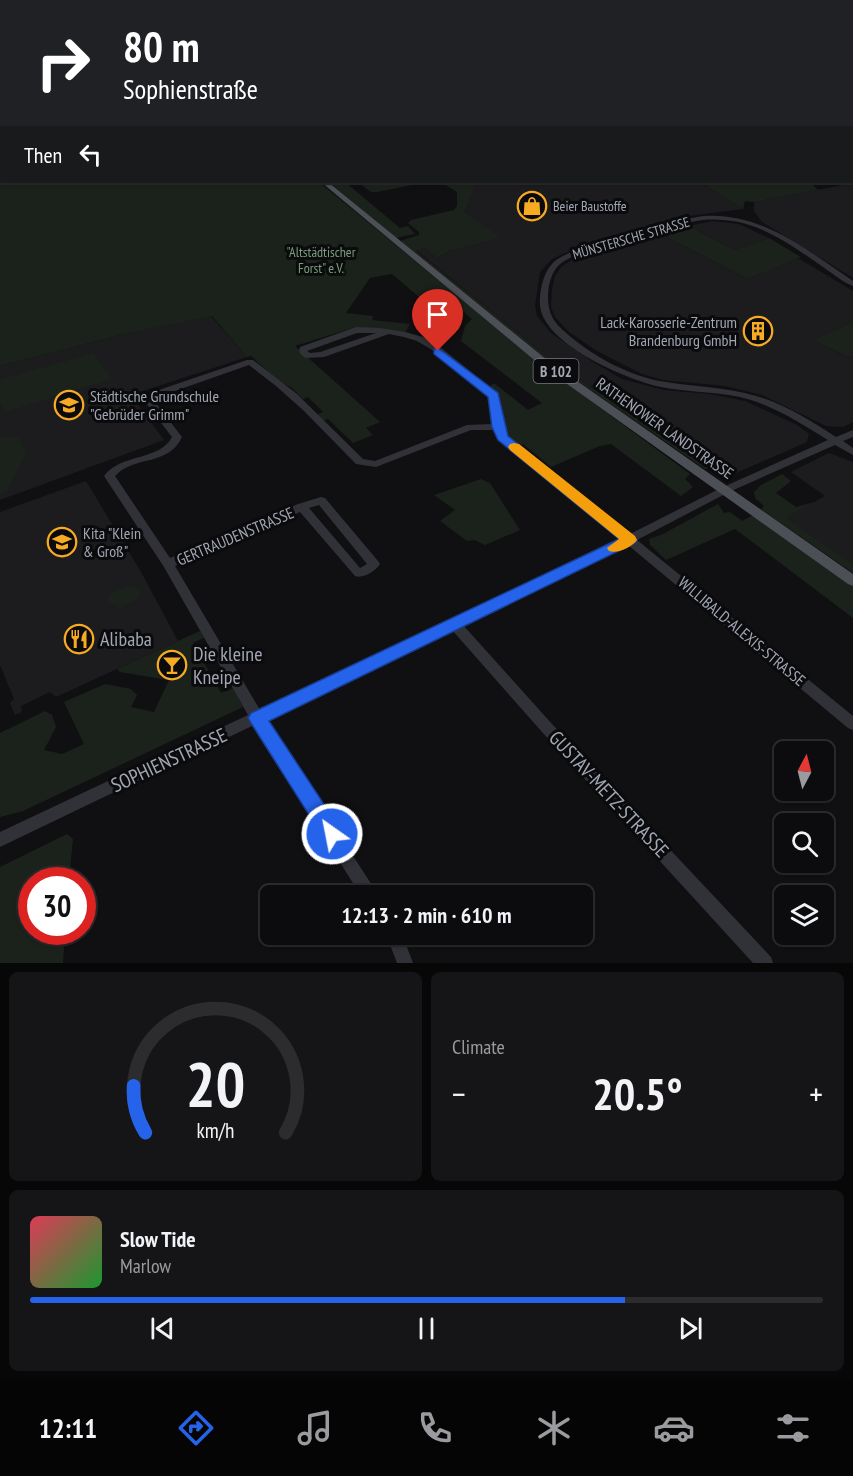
<!DOCTYPE html>
<meta charset="utf-8">
<style>
:root{--surface:#0c0c0e;--page:#151517;--text:#f1f3f6;--muted:#9a9b9e;--line:#2c2c2e;--accent:#2563eb}
body{margin:0;font-family:"PT Sans Narrow",sans-serif;background:var(--page);color:var(--text);height:100vh;display:flex;flex-direction:column;font-size:22px;white-space:nowrap}
*{box-sizing:border-box;margin:0}
p{font-size:20px;color:var(--muted)}
.icon{flex:none;width:33px;height:33px;fill:none;stroke:currentColor;stroke-width:2;stroke-linecap:round;stroke-linejoin:round}
.map{position:relative;height:963px;overflow:hidden}
.details{display:flex;flex-direction:column;gap:9px;padding:9px;background:#070708;flex:1}
.details>*{flex:none}
.hud{position:absolute;left:0px;top:0px;width:854px;height:183px;box-shadow:0 2px 4px #0004,0 0 0 2px var(--line);background:#202124;color:#fff;overflow:hidden}
.needle{width:39px;rotate:7deg}
.controls{position:absolute;left:774px;top:741px;display:grid;gap:12px}
.controls a{display:grid;place-items:center;width:60px;height:60px;border-radius:9px;background:var(--surface);box-shadow:0 2px 4px #0004,0 0 0 2px var(--line);font-size:30px}
.speed{position:absolute;left:18px;top:867px;display:flex;gap:12px;font-size:30px;font-weight:700;text-align:center}
.speed>*{display:grid;place-content:center;width:78px;height:78px;border-radius:50%;background:var(--surface);box-shadow:0 2px 4px #0004,0 0 0 2px var(--line);line-height:1}
.speed .limit{border:9px solid #d22;background:#fff;color:#111}
.pin{position:absolute;display:grid;place-items:center;width:51px;height:51px;color:#fff;margin:-62px -26px;border-radius:50% 50% 50% 0;rotate:-45deg;box-shadow:0 0 6px #0007}
.pin .icon{rotate:45deg}
.me{position:absolute;width:66px;margin:-33px;rotate:327deg;stroke-linejoin:round;filter:drop-shadow(0 0 4px #0008)}
.turn{display:flex;align-items:center;gap:21px;height:126px;padding:0 24px;font-size:27px}
.turn .icon{width:78px;height:78px;stroke-width:2.5}
.turn b{display:block;font-size:42px;line-height:51px}
.then{display:flex;align-items:center;height:57px;padding:0 24px;background:#0003;gap:12px;font-size:22px}
.big{font-size:45px;font-weight:700;line-height:1.1}
.details .card{flex:1;display:flex;flex-direction:column;justify-content:center;gap:9px;min-width:0;padding:0 21px;border-radius:9px;background:var(--page)}
.details .dial{align-items:center;gap:0}
.dial svg{height:156px;overflow:visible;fill:none;stroke:var(--line);stroke-width:7;stroke-linecap:round;text-anchor:middle}
.dial text{fill:var(--text);stroke:none}
.song{display:flex;align-items:center;gap:18px}
.cover{width:72px;height:72px;border-radius:9px;background:linear-gradient(135deg,hsl(350 70% 55%),hsl(130 70% 35%))}
.played{height:6px;border-radius:3px;background:linear-gradient(90deg,var(--accent) 75%,var(--line) 75%)}
.keys{display:flex;justify-content:space-around;direction:ltr}
.heat{display:flex;justify-content:space-between;align-items:center;font-size:33px;direction:ltr}
.details .tiles{flex:1;display:grid;gap:9px;grid-template-columns:1fr 1fr}
.card:last-child{grid-column:span 2}
.trip{position:absolute;left:260px;top:885px;width:333px;height:60px;border-radius:9px;background:var(--surface);box-shadow:0 2px 4px #0004,0 0 0 2px var(--line);font-weight:700;line-height:60px;text-align:center}
.tabs{display:flex;height:96px;justify-content:space-around;align-items:center;background:#050506;color:var(--muted)}
.tabs .icon{width:42px;height:42px}
.tabs .on{color:var(--accent)}
.tabs b{font-size:27px;color:var(--text)}
.map>svg:first-child{display:block}
.built{fill:#1c1c1f}
.green{fill:#1b221b}
.lines{fill:none;stroke-linecap:round;stroke-linejoin:round}
.minor{fill:#313237;fill-rule:evenodd}
.major{fill:#4d4f56;fill-rule:evenodd}
.route{fill:#2563eb;stroke:#184099;stroke-width:1.5}
.slow{fill:#f59e0b}
.labels{text-anchor:middle;dominant-baseline:central;stroke-width:6;stroke-linejoin:round;paint-order:stroke}
.far-poi-label{font-size:14px;fill:#a1a7b3;stroke:#0b0b0d;text-anchor:start}
.far-street-label{font-size:14px;fill:#a1a7b3;stroke:#0b0b0d}
.far-park-label{font-size:14px;fill:#779f79;stroke:#0b0b0d}
.shield{fill:#0b0b0d;stroke:#747881;stroke-width:1.5}
.shield-label{font-size:15px;font-weight:bold;fill:#a1a7b3}
.poi-label{font-size:16px;fill:#a1a7b3;stroke:#0b0b0d;text-anchor:start}
.street-label{font-size:16px;fill:#a1a7b3;stroke:#0b0b0d}
.near-poi-label{font-size:20px;fill:#a1a7b3;stroke:#0b0b0d;text-anchor:start}
.near-street-label{font-size:20px;fill:#a1a7b3;stroke:#0b0b0d}
</style>
<div class="map">
<svg width="853" height="963" viewBox="0 0 853 963">
<rect width="100%" height="100%" fill="#101012"/>
<g class="built">
<polygon points="480,182 699,182 743,209 688,216 583,246 560,255 552,259 540,272 535,306 537,316 551,333 593,362 622,379 663,390 710,394 745,401 797,425 809,434 807,442 736,473 720,473 554,362 416,250 424,248 437,258 450,251 500,238 465,212 475,186"/>
<polygon points="853,183 853,278 762,222 754,211 754,202"/>
<polygon points="713,221 739,224 769,238 734,250 689,226"/>
<polygon points="659,233 748,279 798,258 853,291 853,322 815,340 842,355 853,358 853,422 843,427 826,426 762,395 725,386 663,380 642,374 597,351 569,332 555,317 551,307 552,289 555,276 562,266 579,256"/>
<polygon points="211,316 247,357 134,394 133,398 164,440 0,500 0,366 116,336"/>
<polygon points="829,453 853,462 853,564 785,518 825,496 791,472"/>
<polygon points="86,481 141,572 178,641 56,697 50,692 21,706 22,712 15,715 10,703 14,699 0,665 0,512"/>
</g>
<g class="green">
<polygon points="0,0 291,0 291,1 2,2 1,51"/>
<polygon points="0,53 2,182 319,182 542,365 690,474 685,479 693,487 681,496 611,444 600,446 551,467 523,444 517,446 502,432 498,397 488,388 494,383 528,410 542,403 461,341 465,326 472,319 449,300 426,303 392,274 370,278 346,313 373,316 372,320 410,324 405,333 356,327 295,346 380,422 366,428 373,435 353,443 328,419 322,421 316,415 323,412 308,397 303,399 292,388 276,379 251,356 247,357 212,316 116,336 0,366"/>
<polygon points="329,182 345,182 400,228 408,226 415,234 396,238"/>
<polygon points="362,182 419,182 417,184 377,192 371,192 359,183"/>
<polygon points="441,182 480,182 475,186 465,212 501,238 450,251 437,258 424,248 416,251 554,362 711,468 705,469 537,353 400,241 419,235 419,232 408,223 411,220 454,210 457,206 457,192"/>
<polygon points="699,182 810,182 818,190 754,202 745,201 743,209"/>
<polygon points="689,226 734,250 769,238 801,257 748,279 659,233"/>
<polygon points="853,322 853,358 843,355 814,340"/>
<polygon points="93,353 111,379 5,412 0,403 0,380"/>
<polygon points="18,437 26,453 6,492 0,494 0,438"/>
<polygon points="782,474 791,481 776,493 796,507 814,502 786,518 853,564 853,573 761,509 764,506 755,498 754,492 761,485"/>
<polygon points="481,479 490,483 520,530 485,545 475,540 467,541 440,521 455,510 434,495"/>
<polygon points="718,504 724,513 730,512 742,521 753,515 853,586 853,618 735,529 666,560 650,545 649,539 661,535"/>
<polygon points="125,587 135,587 141,593 137,599 120,608 107,601 112,593"/>
<polygon points="200,631 204,638 193,643 221,693 233,688 243,707 23,811 0,817 0,733 45,711 52,715 56,727 44,750 62,754 84,744 64,702 105,684 131,689 137,695 131,707 154,712 169,680 120,672 117,669"/>
<polygon points="67,834 73,839 69,880 32,880 32,932 65,932 63,963 0,963 0,867"/>
</g>
<g class="lines">
<g class="minor">
<polygon points="163,0 167,0 162,2"/>
<polygon points="292,0 296,0 297,2 293,2"/>
<polygon points="408,0 412,0 413,2 409,2"/>
<rect x="852" y="38" width="1" height="2"/>
<path d="M703 216C762 212 807 250 853 281V286C842 282 832 273 823 267 797 249 770 229 739 222 728 220 714 219 703 220 673 224 582 247 560 264 551 272 548 286 548 297 548 313 554 323 565 332 592 356 630 377 666 382 696 387 726 387 756 396 785 404 811 421 836 437L853 430V437L843 441 853 448V455L835 445 729 492 637 540 853 716V730L848 728 628 545 463 625 552 724 771 957 773 963H753L542 732 452 630 265 720 379 896H361L254 725 0 847V832L248 715 164 567 104 476C121 453 160 461 172 437L145 402 147 394 247 360H253L297 394 363 459 375 461 467 425 493 424 489 396 434 351 417 341 404 337 389 334 324 357 305 358 299 352 300 347 356 327 380 328 405 332 423 337 440 347 497 393 503 427 506 436 630 534 721 488 828 440C804 425 779 409 751 400 722 391 691 393 661 387 628 380 562 351 545 320 539 311 539 299 541 289 543 278 547 268 555 261 567 252 583 248 597 243 631 232 667 222 703 216ZM357 333H376L320 352 310 353 307 351ZM249 365 276 386 304 411 356 464 376 467 471 430H494L498 439 621 539 260 710 175 566 300 512 355 576C363 579 376 571 380 564L378 561 325 498 321 497 298 504 170 558 115 476C134 455 168 467 182 437L155 402V398ZM319 505 367 564 360 568 309 508Z"/>
<polygon points="386,934 402,934 413,963 397,963"/>
</g>
<g class="major">
<rect x="0" y="50" width="2" height="4"/>
<polygon points="321,182 328,182 547,360 853,574 853,586 848,584 539,364"/>
</g>
</g>
<polygon class="route" points="438,348 498,393 508,436 637,540 635,543 269,721 339,827 342,834 339,840 332,843 325,840 251,723 248,718 251,713 619,539 498,440 492,427 488,397 434,354 434,349"/>
<path class="slow" d="M514 443 519 444 635 536 637 540C632 547 618 554 609 551L607 548 619 539 510 450 508 447 510 444Z"/>
<defs>
<g id="shop-ring" transform="scale(1.5)"><circle r="9.5" fill="#0b0b0d" stroke="#f7ab23" stroke-width="1.5"/><path d="M-5-2.5h2.3a2.7 3.5 0 0 1 5.4 0H5L5.5 6h-11ZM-1.5-2.5h3a1.5 2.3 0 0 0-3 0Z" fill="#f7ab23"/></g>
<g id="building-ring" transform="scale(1.5)"><circle r="9.5" fill="#0b0b0d" stroke="#f7ab23" stroke-width="1.5"/><path d="M-4-6H4V6H1V3H-1V6H-4ZM-2.5-4.3h1.7v1.8h-1.7ZM.8-4.3h1.7v1.8H.8ZM-2.5-1h1.7V.8h-1.7ZM.8-1h1.7V.8H.8Z" fill="#f7ab23"/></g>
<g id="school-ring" transform="scale(1.5)"><circle r="9.5" fill="#0b0b0d" stroke="#f7ab23" stroke-width="1.5"/><path d="M0-5L7-2L0 1L-7-2ZM-4 1L0 2.5L4 1V4Q0 6-4 4Z" fill="#f7ab23"/></g>
<g id="restaurant-ring" transform="scale(1.5)"><circle r="9.5" fill="#0b0b0d" stroke="#f7ab23" stroke-width="1.5"/><path d="M-5-6h1v4h1v-4h1v4h1v-4h1v5L-1.5 .5V6h-2V.5L-5-1ZM5-6V6H3V1.5H1.5Q1.5-4 5-6Z" fill="#f7ab23"/></g>
<g id="bar-ring" transform="scale(1.5)"><circle r="9.5" fill="#0b0b0d" stroke="#f7ab23" stroke-width="1.5"/><path d="M-6-5H6L.8 .8V4.5H3.5V6h-7V4.5H-.8V.8Z" fill="#f7ab23"/></g>
</defs>
<g fill-rule="evenodd">
<use href="#shop-ring" x="532" y="206"/>
<use href="#building-ring" x="758" y="331"/>
<use href="#school-ring" x="69" y="405"/>
<use href="#school-ring" x="62" y="542"/>
<use href="#restaurant-ring" x="79" y="639"/>
<use href="#bar-ring" x="172" y="665"/>
</g>
<g class="labels">
<g class="far-poi-label">
<text x="553" y="206">Beier Baustoffe</text>
</g>
<g class="far-street-label">
<text transform="translate(631 238) rotate(-16)">MÜNSTERSCHE STRASSE</text>
</g>
<g class="far-park-label">
<text x="321" y="252">"Altstädtischer<tspan x="321" dy="16">Forst" e.V.</tspan></text>
</g>
<rect class="shield" x="533.5" y="359" width="45" height="24" rx="4.5"/>
<g class="shield-label">
<text x="556" y="371">B 102</text>
</g>
<g class="poi-label">
<text x="737" y="322" text-anchor="end">Lack-Karosserie-Zentrum<tspan x="737" dy="18">Brandenburg GmbH</tspan></text>
<text x="90" y="396">Städtische Grundschule<tspan x="90" dy="18">"Gebrüder Grimm"</tspan></text>
<text x="83" y="533">Kita "Klein<tspan x="83" dy="18">&amp; Groß"</tspan></text>
</g>
<g class="street-label">
<text transform="translate(665 428) rotate(35)">RATHENOWER LANDSTRASSE</text>
<text transform="translate(235 536) rotate(-23)">GERTRAUDENSTRASSE</text>
<text transform="translate(742 631) rotate(40)">WILLIBALD-ALEXIS-STRASSE</text>
</g>
<g class="near-poi-label">
<text x="100" y="639">Alibaba</text>
<text x="193" y="654">Die kleine<tspan x="193" dy="23">Kneipe</tspan></text>
</g>
<g class="near-street-label">
<text transform="translate(169 760) rotate(-25)">SOPHIENSTRASSE</text>
<text transform="translate(609 794) rotate(47)">GUSTAV-METZ-STRASSE</text>
</g>
</g>
</svg>
<div class="controls">
<a><svg class="needle" viewBox="-14 -14 28 28"><path d="M0-13l5 13h-10z" fill="#e53935"/><path d="M0 13l5-13h-10z" fill="#9a9b9e"/></svg></a>
<a><svg class="icon" aria-label="search" viewBox="0 0 24 24"><circle cx="10" cy="10" r="6"/><path d="M15 15l6 6"/></svg></a>
<a><svg class="icon" aria-label="layers" viewBox="0 0 24 24"><path d="M12 4l9 5-9 5-9-5zM3 14l9 5 9-5"/></svg></a>
</div>
<div class="speed"><div class="limit">30</div></div>
<div class="pin" style="left:438px;top:351px;background:#d93025"><svg class="icon" aria-label="arrive" viewBox="0 0 24 24"><path d="M6 21V4h12l-3 4 3 4H6"/></svg></div>
<svg class="me" style="left:332px;top:834px" viewBox="-20 -20 40 40"><circle r="17" fill="#2563eb" stroke="#fff" stroke-width="3"/><path d="M0-11L8 9 0 5-8 9z" fill="#fff"/></svg>
<div class="trip">12:13 · 2 min · 610 m</div>
<div class="hud">
<div class="turn"><svg class="icon" aria-label="right" viewBox="0 0 24 24"><path d="M7 20v-9h11M14 6l5 5-5 5"/></svg><div><b>80 m</b>Sophienstraße</div></div>
<div class="then">Then<svg class="icon" aria-label="left" viewBox="0 0 24 24"><path d="M17 20v-9H6M10 6l-5 5 5 5"/></svg></div>
</div>
</div>
<section class="details">
<div class="tiles">
<div class="card dial"><svg viewBox="0 0 100 80">
<path d="M14 69A42 42 0 1 1 86 69"/>
<path d="M14 69A42 42 0 0 1 8 45" stroke="#2563eb"/>
<text x="50" y="56" font-size="32" font-weight="700">20</text>
<text x="50" y="72" font-size="11">km/h</text>
</svg></div>
<div class="card"><p>Climate</p>
<div class="heat"><a>−</a><b class="big">20.5°</b><a>+</a></div>
</div>
<div class="card">
<div class="song"><i class="cover"></i><div><b>Slow Tide</b><p>Marlow</p></div></div>
<div class="played"></div>
<div class="keys"><svg class="icon" aria-label="previous" viewBox="0 0 24 24"><path d="M18 5L8 12l10 7zM5 5v14"/></svg><svg class="icon" aria-label="pause" viewBox="0 0 24 24"><path d="M8 5v14M16 5v14"/></svg><svg class="icon" aria-label="next" viewBox="0 0 24 24"><path d="M6 5l10 7-10 7zM19 5v14"/></svg></div>
</div>
</div>
</section>
<nav class="tabs">
<b>12:11</b>
<svg class="icon on" aria-label="directions" viewBox="0 0 24 24"><path d="M12 3l9 9-9 9-9-9zM9 14v-3h6M13 9l2 2-2 2"/></svg>
<svg class="icon" aria-label="music" viewBox="0 0 24 24"><path d="M9 18V5l10-2v13"/><circle cx="6" cy="18" r="3"/><circle cx="16" cy="16" r="3"/></svg>
<svg class="icon" aria-label="phone" viewBox="0 0 24 24"><path d="M5 4h4l2 5-3 2q2 4 5 5l2-3 5 2v4C11 20 4 13 5 4z"/></svg>
<svg class="icon" aria-label="climate" viewBox="0 0 24 24"><path d="M12 3v18M4 7l16 10M4 17L20 7"/></svg>
<svg class="icon" aria-label="car" viewBox="0 0 24 24"><path d="M5 17H2v-5l4-1 3-4h7l3 4 3 1v5h-3M9 17h6M6 11h13"/><circle cx="7" cy="17" r="2"/><circle cx="17" cy="17" r="2"/></svg>
<svg class="icon" aria-label="filters" viewBox="0 0 24 24"><path d="M4 7h16M4 17h16"/><circle cx="9" cy="7" r="2"/><circle cx="15" cy="17" r="2"/></svg>
</nav>
